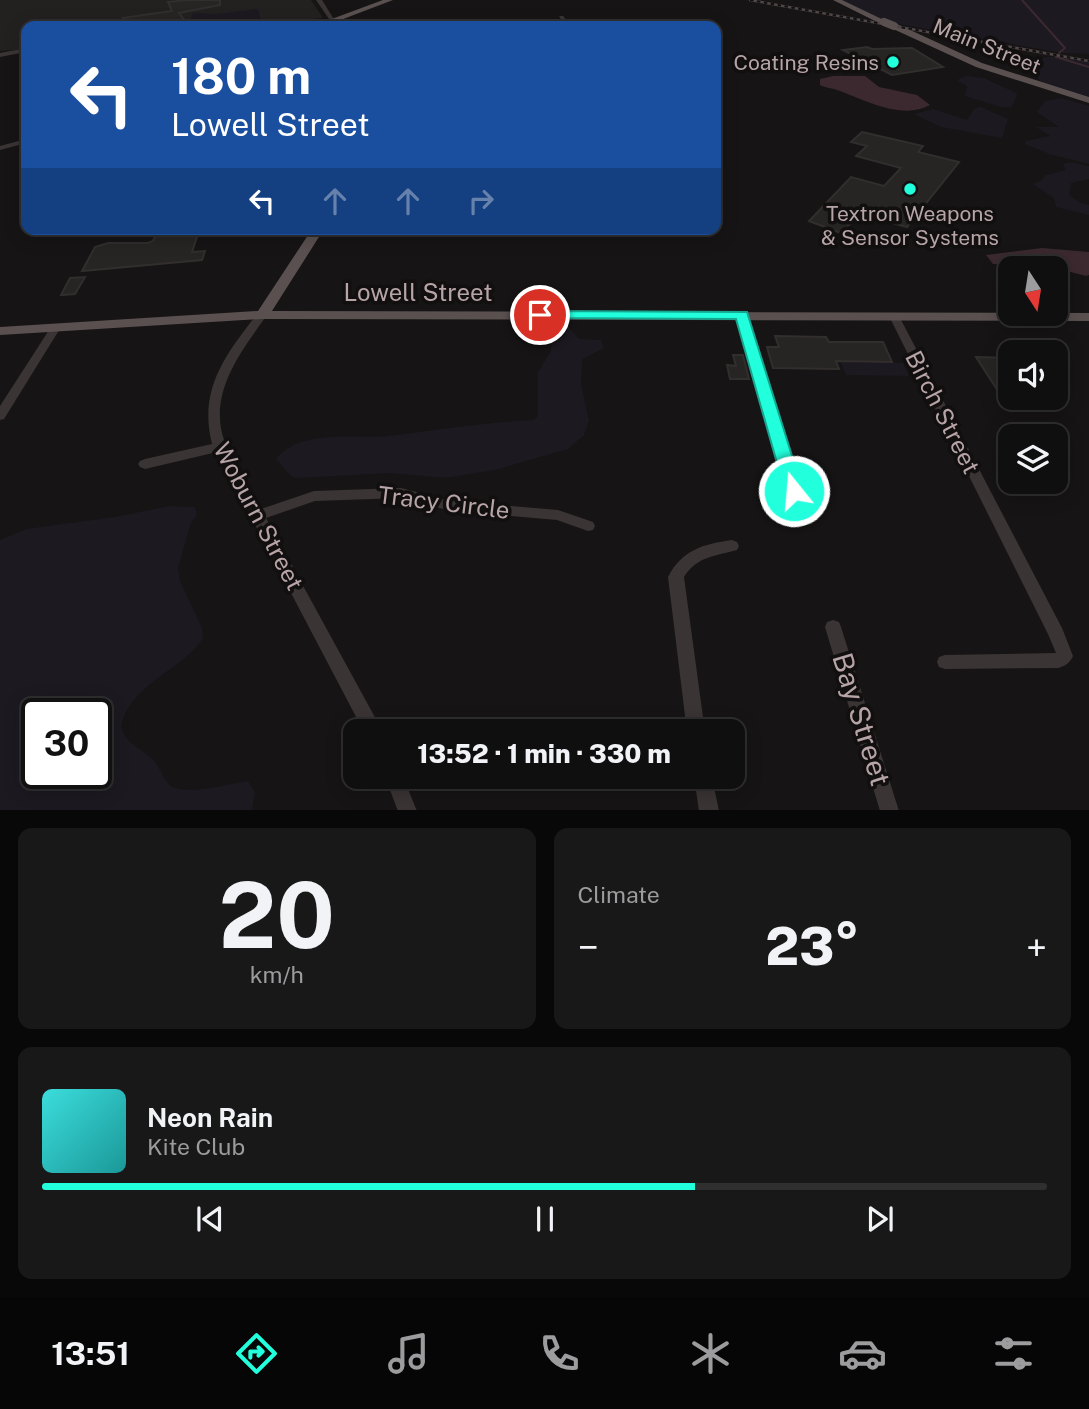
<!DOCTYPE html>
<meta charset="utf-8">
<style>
:root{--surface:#100f0f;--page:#191818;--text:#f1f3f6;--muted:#9c9c9e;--line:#302f2f;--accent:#2fd}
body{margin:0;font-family:"Public Sans",sans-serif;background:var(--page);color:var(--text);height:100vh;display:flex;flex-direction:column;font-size:26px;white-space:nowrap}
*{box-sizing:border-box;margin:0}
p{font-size:23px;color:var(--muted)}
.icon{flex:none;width:38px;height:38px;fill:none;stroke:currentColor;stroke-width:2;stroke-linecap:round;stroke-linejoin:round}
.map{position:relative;height:810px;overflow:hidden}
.panel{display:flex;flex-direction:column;gap:18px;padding:18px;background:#090808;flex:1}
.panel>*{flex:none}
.top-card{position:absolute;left:21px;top:21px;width:700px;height:214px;border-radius:14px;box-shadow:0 4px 18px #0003,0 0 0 2px var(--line);background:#1a4fa0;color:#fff;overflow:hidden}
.needle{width:46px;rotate:168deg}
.fabs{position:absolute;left:998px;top:256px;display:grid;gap:14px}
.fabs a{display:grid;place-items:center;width:70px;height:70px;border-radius:14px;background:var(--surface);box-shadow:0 4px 18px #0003,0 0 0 2px var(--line);font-size:35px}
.speed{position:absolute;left:21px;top:698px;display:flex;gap:14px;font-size:35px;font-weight:700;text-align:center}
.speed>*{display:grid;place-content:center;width:91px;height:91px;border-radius:50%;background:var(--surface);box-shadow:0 4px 18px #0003,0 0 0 2px var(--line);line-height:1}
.speed .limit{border:4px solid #111;border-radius:10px;background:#fff;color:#111}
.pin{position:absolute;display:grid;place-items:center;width:60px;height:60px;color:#fff;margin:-30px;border:4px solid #fff;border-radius:50%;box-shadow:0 2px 7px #0007}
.me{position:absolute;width:77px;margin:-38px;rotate:343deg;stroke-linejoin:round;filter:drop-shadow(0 0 5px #0008)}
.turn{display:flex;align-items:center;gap:24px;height:147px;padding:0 35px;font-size:32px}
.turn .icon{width:91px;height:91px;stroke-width:2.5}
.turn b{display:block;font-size:49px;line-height:60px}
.lanes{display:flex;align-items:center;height:66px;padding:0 35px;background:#0003;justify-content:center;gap:35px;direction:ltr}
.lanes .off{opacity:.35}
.big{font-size:52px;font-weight:800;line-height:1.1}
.panel .widget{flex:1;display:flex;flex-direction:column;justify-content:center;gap:10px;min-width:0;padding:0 24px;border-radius:14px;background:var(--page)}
.panel .dial{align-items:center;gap:0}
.dial b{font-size:91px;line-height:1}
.song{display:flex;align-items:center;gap:21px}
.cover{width:84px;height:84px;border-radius:10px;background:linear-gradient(135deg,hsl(180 70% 55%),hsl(180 70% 35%))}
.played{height:7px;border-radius:4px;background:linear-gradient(90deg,var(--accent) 65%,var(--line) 65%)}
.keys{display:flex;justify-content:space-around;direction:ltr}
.heat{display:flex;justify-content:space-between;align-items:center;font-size:38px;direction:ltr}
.panel .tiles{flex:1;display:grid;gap:18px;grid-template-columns:1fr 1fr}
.widget:last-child{grid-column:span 2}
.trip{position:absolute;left:343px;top:719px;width:402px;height:70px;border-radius:14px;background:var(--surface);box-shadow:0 4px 18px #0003,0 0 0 2px var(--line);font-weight:800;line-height:70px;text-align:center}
.menu{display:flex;height:112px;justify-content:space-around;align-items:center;background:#060606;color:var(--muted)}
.menu .icon{width:49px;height:49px}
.menu .on{color:var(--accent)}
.menu b{font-size:32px;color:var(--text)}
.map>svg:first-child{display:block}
.built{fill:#232020}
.green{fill:#1c1921;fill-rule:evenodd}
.water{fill:#3b292f}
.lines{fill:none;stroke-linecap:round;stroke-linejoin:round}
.stream{stroke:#3b292f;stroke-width:2}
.building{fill:#272424;stroke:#322e2d;stroke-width:2}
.minor{fill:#3b3434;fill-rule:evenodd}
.major{fill:#5a5050;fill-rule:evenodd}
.rail-casing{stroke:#504748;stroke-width:2.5}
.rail{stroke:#110f0f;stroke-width:2;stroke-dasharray:3.5;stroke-linecap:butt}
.major-bridge{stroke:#5a5050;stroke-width:8}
.route{fill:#2fd;stroke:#16a690;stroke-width:2}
.poi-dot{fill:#2fd;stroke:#110f0f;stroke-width:2.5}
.labels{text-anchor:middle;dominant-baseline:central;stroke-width:7;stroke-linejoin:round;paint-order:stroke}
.far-street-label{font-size:21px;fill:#b7a4a6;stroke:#110f0f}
.far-poi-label{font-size:21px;fill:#b7a4a6;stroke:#110f0f;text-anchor:end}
.street-label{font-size:24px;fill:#b7a4a6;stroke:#110f0f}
.near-street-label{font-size:28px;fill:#b7a4a6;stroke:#110f0f}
</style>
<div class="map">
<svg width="1089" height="811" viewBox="0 0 1089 811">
<rect width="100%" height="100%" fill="#161414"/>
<polygon class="built" points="0,0 311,0 323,18 241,26 26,26 26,49 0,51"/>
<g class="green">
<polygon points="840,0 1089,0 1089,54 1063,53 888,22"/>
<path d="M258 9 261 20C241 27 196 30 176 25L190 21 193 13 216 14Z"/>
<polygon points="1059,56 1089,62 1089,97 1040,81 1037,76 1010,61"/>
<polygon points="967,76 984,78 1016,93 1017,95 1011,107 1001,107 965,96 967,86 957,80"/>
<polygon points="1061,98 1089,106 1089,164 1049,154 1025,144 1026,141 1051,136 1036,127 1059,127 1037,112 1045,101"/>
<polygon points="981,107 1008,119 1002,138 941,127 914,114 933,109 967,120 975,108"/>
<polygon points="1070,162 1089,166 1089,179 1071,183 1069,195 1080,203 1089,205 1089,215 1056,207 1054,198 1033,184 1042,180 1046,175 1066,170 1063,164"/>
<path d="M565 323 579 339 601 340 604 348 582 359 581 384 589 421 584 435 568 449 495 470 444 478 390 473 297 478 291 476 276 459C301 428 355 440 389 436 438 430 485 422 534 420L538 416V372L551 351 552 327Z"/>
<polygon points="834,346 843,346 850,362 903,363 909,376 846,375"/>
<path d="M169 506 195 507 197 515 191 522 178 568 180 581 202 628 203 638C183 670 129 684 121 727 129 747 137 745 151 758 159 765 163 778 170 786 193 796 224 784 248 781L255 792 252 810H0V540L26 529 115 517ZM37 714H96V774H37Z"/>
</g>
<g class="water">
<path d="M833 76H865L879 87 917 95 930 105C902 121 863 99 837 90 831 88 826 88 820 85V79Z"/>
<polygon points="1042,248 1089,252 1089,275 1086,276 1055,268 993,264 986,255"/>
</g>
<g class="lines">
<g class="stream">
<polyline points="1022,0 1065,48 1059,53"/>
<polyline points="1059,56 1056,57 1089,67"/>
</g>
</g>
<g class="building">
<polygon points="187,0 220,0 220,5 179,13 186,22 171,26 129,26 123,18 172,11 168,2"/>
<polygon points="867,47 872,49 912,48 943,67 892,75 843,50"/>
<polygon points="862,132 923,146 918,152 959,162 907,227 860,214 841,233 809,221 851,177 884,186 901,168 856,156 867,146 851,142"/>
<polygon points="194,230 193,232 199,231 192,252 205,251 202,260 82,271 95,247 108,243 148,243 153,241 156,234"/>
<polygon points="85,277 75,294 61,295 70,278"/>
<polygon points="775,336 826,337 829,342 883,342 892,362 836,361 839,369 773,368 767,347 779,347"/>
<polygon points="733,355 743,355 749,379 730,379 727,365 736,366"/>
<polygon points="976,357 1010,358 1010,391 998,391"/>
</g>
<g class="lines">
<g class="minor">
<polygon points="316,0 322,0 335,21 285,26 267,26 329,19"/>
<polygon points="559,16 563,16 571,26 565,26"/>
<polygon points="26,48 26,52 0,57 0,53"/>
<polygon points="26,139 26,143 0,150 0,146"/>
<path d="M262 312 267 315C240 353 207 394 225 443 233 465 250 488 261 509L314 491 401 488 451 501 558 510 593 522 595 526 593 530 588 531 557 520 451 511 401 498 315 501 266 518 383 732H364L217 452 145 469 140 467 138 464 140 461 145 459 212 444C198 389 226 354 258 313Z"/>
<polygon points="742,312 747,315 801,491 799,495 789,495 787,491 737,315"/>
<path d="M894 313 899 316 1062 628 1073 656C1070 663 1065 666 1058 668L945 669 939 667 937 662 939 657 945 655 1056 653 1048 634 889 316Z"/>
<polygon points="56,324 61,327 4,419 0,420 0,406 51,327"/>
<path d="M732 540 737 542 739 546 737 550C716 556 697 556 684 577L705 732H687L668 577C682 550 703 544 732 540Z"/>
<polygon points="833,620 839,622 841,627 899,811 880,811 825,627 827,622"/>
<polygon points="385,777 403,777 417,811 398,811"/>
<polygon points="694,777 712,777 719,811 699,811"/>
</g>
<g class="major">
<polygon points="383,0 393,0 338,21 342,26 334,26 329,20"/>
<polygon points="833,0 842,0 888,22 881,24"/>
<polygon points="891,24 897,24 982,63 1089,97 1089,103 976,67 891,28"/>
<polygon points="312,229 324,229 272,311 1089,313 1089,321 262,319 0,335 0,327 258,311"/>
</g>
<g class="rail-casing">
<polyline id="rail" points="750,0 1089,61"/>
</g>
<use href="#rail" class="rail"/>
<polyline class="major-bridge" points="884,22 894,26"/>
</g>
<polygon class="route" points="540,311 747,312 803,491 800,495 788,495 785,491 736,319 535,318 533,315"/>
<g class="poi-dot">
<circle cx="893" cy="62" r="7"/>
<circle cx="910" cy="189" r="7"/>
</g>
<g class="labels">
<g class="far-street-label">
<text transform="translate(987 46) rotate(22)">Main Street</text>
</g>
<g class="far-poi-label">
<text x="879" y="62">Coating Resins</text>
<text x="910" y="213" text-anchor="middle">Textron Weapons<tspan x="910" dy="24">&amp; Sensor Systems</tspan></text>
</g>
<g class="street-label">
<text x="418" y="292">Lowell Street</text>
<text transform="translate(943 412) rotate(63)">Birch Street</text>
<text transform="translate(444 502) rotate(7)">Tracy Circle</text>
<text transform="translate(259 516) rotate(62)">Woburn Street</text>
</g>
<g class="near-street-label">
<text transform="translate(862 719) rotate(73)">Bay Street</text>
</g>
</g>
</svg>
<div class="fabs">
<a><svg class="needle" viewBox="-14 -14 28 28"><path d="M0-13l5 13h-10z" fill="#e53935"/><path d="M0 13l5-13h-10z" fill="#9c9c9e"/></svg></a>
<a><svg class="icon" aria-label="sound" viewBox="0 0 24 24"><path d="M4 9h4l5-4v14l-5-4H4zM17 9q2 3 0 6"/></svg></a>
<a><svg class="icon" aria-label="layers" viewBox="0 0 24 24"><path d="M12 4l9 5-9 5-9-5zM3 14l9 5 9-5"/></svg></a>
</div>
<div class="speed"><div class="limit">30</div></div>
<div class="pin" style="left:540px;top:315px;background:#d93025"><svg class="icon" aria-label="arrive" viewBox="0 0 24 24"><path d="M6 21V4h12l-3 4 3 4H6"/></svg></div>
<svg class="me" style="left:794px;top:491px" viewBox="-20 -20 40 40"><circle r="17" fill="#2fd" stroke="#fff" stroke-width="3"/><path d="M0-11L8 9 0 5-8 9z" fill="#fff"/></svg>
<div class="trip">13:52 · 1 min · 330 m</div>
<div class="top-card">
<div class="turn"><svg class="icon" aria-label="left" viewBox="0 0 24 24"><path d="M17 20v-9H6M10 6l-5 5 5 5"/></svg><div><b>180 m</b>Lowell Street</div></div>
<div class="lanes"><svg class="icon" aria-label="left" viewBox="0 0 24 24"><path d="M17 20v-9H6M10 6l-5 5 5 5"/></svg><svg class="icon off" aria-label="ahead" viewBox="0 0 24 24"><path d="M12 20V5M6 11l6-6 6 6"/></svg><svg class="icon off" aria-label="ahead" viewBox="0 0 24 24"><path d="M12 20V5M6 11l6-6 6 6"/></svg><svg class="icon off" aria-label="right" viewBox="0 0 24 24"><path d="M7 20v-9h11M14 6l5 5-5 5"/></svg></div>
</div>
</div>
<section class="panel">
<div class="tiles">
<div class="widget dial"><b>20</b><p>km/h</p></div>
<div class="widget"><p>Climate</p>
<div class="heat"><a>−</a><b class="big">23°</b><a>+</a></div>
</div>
<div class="widget">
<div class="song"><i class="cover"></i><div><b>Neon Rain</b><p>Kite Club</p></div></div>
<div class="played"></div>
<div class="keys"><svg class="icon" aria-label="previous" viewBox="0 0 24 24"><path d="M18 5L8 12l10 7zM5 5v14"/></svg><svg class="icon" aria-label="pause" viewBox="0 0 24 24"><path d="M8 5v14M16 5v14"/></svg><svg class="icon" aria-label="next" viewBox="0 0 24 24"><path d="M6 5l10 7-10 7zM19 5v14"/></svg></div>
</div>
</div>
</section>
<nav class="menu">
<b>13:51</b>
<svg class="icon on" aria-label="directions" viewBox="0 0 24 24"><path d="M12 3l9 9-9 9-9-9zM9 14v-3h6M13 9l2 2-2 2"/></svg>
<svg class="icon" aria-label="music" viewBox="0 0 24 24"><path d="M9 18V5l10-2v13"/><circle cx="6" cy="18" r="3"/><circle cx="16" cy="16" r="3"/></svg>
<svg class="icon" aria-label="phone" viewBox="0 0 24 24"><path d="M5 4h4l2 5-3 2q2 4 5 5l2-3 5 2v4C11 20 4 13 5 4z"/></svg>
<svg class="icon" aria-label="climate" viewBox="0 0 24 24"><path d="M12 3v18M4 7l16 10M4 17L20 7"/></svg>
<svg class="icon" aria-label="car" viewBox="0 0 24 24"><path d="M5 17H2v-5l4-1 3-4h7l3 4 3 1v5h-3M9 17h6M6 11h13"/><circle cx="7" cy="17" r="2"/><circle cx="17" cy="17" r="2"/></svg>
<svg class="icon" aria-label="filters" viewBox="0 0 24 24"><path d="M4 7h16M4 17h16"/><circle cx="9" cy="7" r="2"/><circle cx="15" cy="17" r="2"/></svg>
</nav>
